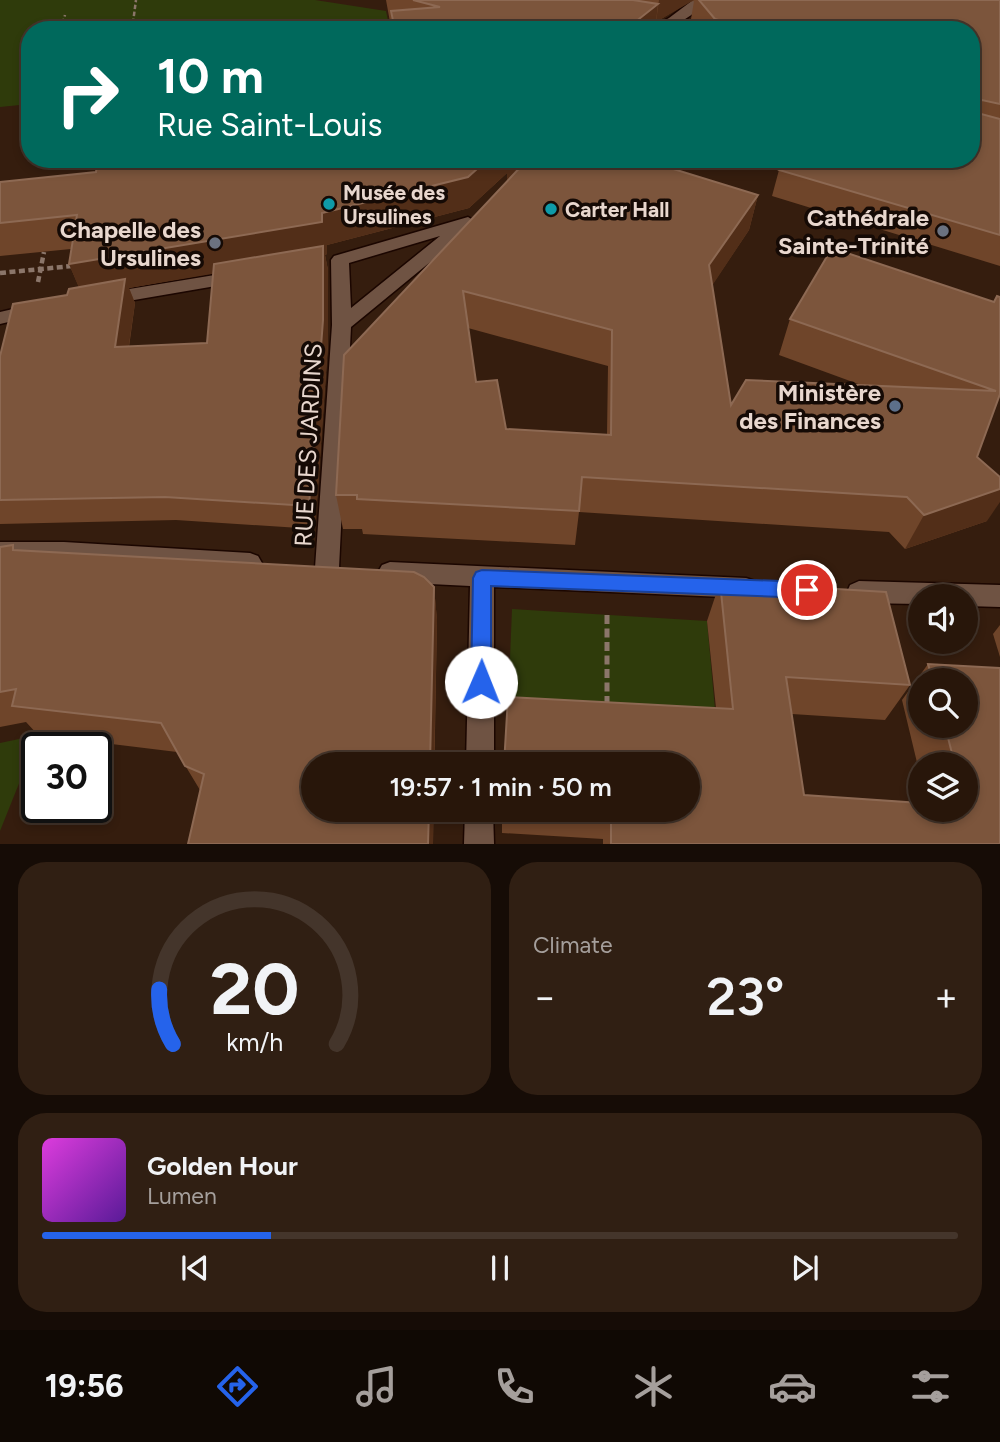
<!DOCTYPE html>
<meta charset="utf-8">
<style>
:root{--surface:#28160a;--page:#301f13;--text:#f1f3f6;--muted:#a59f9c;--line:#44352b;--accent:#2563eb}
body{margin:0;font-family:Figtree,sans-serif;background:var(--page);color:var(--text);height:100vh;display:flex;flex-direction:column;font-size:26px;white-space:nowrap}
*{box-sizing:border-box;margin:0}
p{font-size:23px;color:var(--muted)}
.icon{flex:none;width:38px;height:38px;fill:none;stroke:currentColor;stroke-width:2;stroke-linecap:round;stroke-linejoin:round}
.map{position:relative;height:844px;overflow:hidden}
.side{display:flex;flex-direction:column;gap:18px;padding:18px;background:#160c06;flex:1}
.side>*{flex:none}
.hud{position:absolute;left:21px;top:21px;width:959px;height:147px;border-radius:28px;box-shadow:0 4px 10px #0003,0 0 0 2px var(--line);background:#00695c;color:#fff;overflow:hidden}
.controls{position:absolute;left:908px;top:584px;display:grid;gap:14px}
.controls a{display:grid;place-items:center;width:70px;height:70px;border-radius:50%;background:var(--surface);box-shadow:0 4px 10px #0003,0 0 0 2px var(--line);font-size:35px}
.speed{position:absolute;left:21px;top:732px;display:flex;gap:14px;font-size:35px;font-weight:700;text-align:center}
.speed>*{display:grid;place-content:center;width:91px;height:91px;border-radius:50%;background:var(--surface);box-shadow:0 4px 10px #0003,0 0 0 2px var(--line);line-height:1}
.speed .limit{border:4px solid #111;border-radius:10px;background:#fff;color:#111}
.pin{position:absolute;display:grid;place-items:center;width:60px;height:60px;color:#fff;margin:-30px;border:4px solid #fff;border-radius:50%;box-shadow:0 2px 7px #0007}
.me{position:absolute;width:77px;margin:-38px;rotate:1deg;stroke-linejoin:round;filter:drop-shadow(0 0 5px #0008)}
.turn{display:flex;align-items:center;gap:24px;height:147px;padding:0 21px;font-size:32px}
.turn .icon{width:91px;height:91px;stroke-width:2.5}
.turn b{display:block;font-size:49px;line-height:60px}
.big{font-size:52px;font-weight:600;line-height:1.1}
.side .card{flex:1;display:flex;flex-direction:column;justify-content:center;gap:10px;min-width:0;padding:0 24px;border-radius:28px;background:var(--page)}
.side .dial{align-items:center;gap:0}
.dial svg{height:182px;overflow:visible;fill:none;stroke:var(--line);stroke-width:7;stroke-linecap:round;text-anchor:middle}
.dial text{fill:var(--text);stroke:none}
.song{display:flex;align-items:center;gap:21px}
.cover{width:84px;height:84px;border-radius:10px;background:linear-gradient(135deg,hsl(300 70% 55%),hsl(270 70% 35%))}
.played{height:7px;border-radius:4px;background:linear-gradient(90deg,var(--accent) 25%,var(--line) 25%)}
.keys{display:flex;justify-content:space-around;direction:ltr}
.heat{display:flex;justify-content:space-between;align-items:center;font-size:38px;direction:ltr}
.side .tiles{flex:1;display:grid;gap:18px;grid-template-columns:1fr 1fr}
.card:last-child{grid-column:span 2}
.trip{position:absolute;left:301px;top:752px;width:399px;height:70px;border-radius:35px;background:var(--surface);box-shadow:0 4px 10px #0003,0 0 0 2px var(--line);font-weight:600;line-height:70px;text-align:center}
.tabs{display:flex;height:112px;justify-content:space-around;align-items:center;background:#100904;color:var(--muted)}
.tabs .icon{width:49px;height:49px}
.tabs .on{color:var(--accent)}
.tabs b{font-size:32px;color:var(--text)}
.map>svg:first-child{display:block}
.green{fill:#2f3b0b}
.lines{fill:none;stroke-linecap:round;stroke-linejoin:round}
.minor-casing{stroke:#1b0600;stroke-width:3}
.path-far2{stroke:#8b766a;stroke-width:2.5;stroke-dasharray:4.5 2.5;stroke-linecap:butt}
.path-far1{stroke:#8b766a;stroke-width:4.5;stroke-dasharray:6 3.5;stroke-linecap:butt}
.path{stroke:#8b766a;stroke-width:5;stroke-dasharray:9 4.5;stroke-linecap:butt}
.minor{fill:#6f5343;fill-rule:evenodd}
.wall{fill:#6f452a;fill-rule:evenodd}
.shaded-wall{fill:#522e18}
.building{fill:#7c553c;stroke:#8d6953;stroke-width:2;fill-rule:evenodd}
.route{fill:#2563eb;stroke:#184099;stroke-width:2}
.culture-dot{fill:#0f9aa8;stroke:#150a05;stroke-width:2.5}
.worship-dot{fill:#6b7280;stroke:#150a05;stroke-width:2.5}
.service-dot{fill:#5c6f8a;stroke:#150a05;stroke-width:2.5}
.labels{text-anchor:middle;dominant-baseline:central;stroke-width:7;stroke-linejoin:round;paint-order:stroke}
.far-poi-label{font-size:21px;font-weight:bold;fill:#e8d7ce;stroke:#150a05;text-anchor:start}
.poi-label{font-size:24px;font-weight:bold;fill:#e8d7ce;stroke:#150a05;text-anchor:end}
.street-label{font-size:24px;fill:#e8d7ce;stroke:#150a05}
</style>
<div class="map">
<svg width="1000" height="844" viewBox="0 0 1000 844">
<rect width="100%" height="100%" fill="#351d0e"/>
<g class="green">
<polygon points="0,0 315,0 386,11 390,30 30,30 30,104 0,107"/>
<polygon points="512,609 707,621 718,743 507,732"/>
<polygon points="38,735 38,736 0,831 0,743"/>
</g>
<g class="lines">
<g class="minor-casing">
<g id="minor">
<path d="M693 0H707C690 19 672 30 647 30L669 18Z"/>
<path d="M468 217 476 222 474 226 351 327 339 568 335 575 327 578 319 575 315 568 332 325 331 260 334 256ZM440 236 351 308 349 263Z"/>
<polygon points="239,271 245,273 248,277 245,281 105,305 96,299 105,293"/>
<polygon points="39,303 46,305 48,309 46,313 0,324 0,312"/>
<polygon points="0,542 64,542 250,553 258,556 262,563 258,570 250,573 64,562 0,562"/>
<polygon points="390,562 746,578 755,581 758,588 755,595 746,598 494,587 494,765 466,765 470,586 390,582 382,579 378,572 382,565"/>
<polygon points="859,581 1000,585 1000,607 966,606 966,597 920,597 920,604 859,603 850,599 847,592 850,585"/>
<polygon points="465,810 493,810 494,844 464,844"/>
</g>
</g>
<g class="path-far2">
<polyline points="61,30 65,15"/>
<polyline points="132,30 136,0"/>
</g>
<g class="path-far1">
<polyline points="0,273 72,266"/>
<polyline points="38,282 44,252"/>
</g>
<polyline class="path" points="607,615 607,708"/>
<use href="#minor" class="minor"/>
</g>
<g class="wall">
<polygon points="386,0 1000,0 1000,266 772,196 779,170 971,30 700,30 691,19 694,1 689,2 656,22 393,30 392,22 390,22"/>
<path d="M641 159 758 195 749 230 712 285 731 405 861 385 779 355 790 319 832 248 1000 394 977 457 987 521 905 549 889 532 579 512 575 545 363 534 362 529H343L336 495 507 181V173L469 208 327 245V254L325 255 328 270V344L315 529 176 520 0 524V356L67 295 79 287 69 264 71 249 0 256V182ZM213 273 207 343 129 347 135 303 129 288ZM468 328 608 366 607 435 506 429 476 382Z"/>
<polygon points="0,547 16,550 434,587 437,620 433,844 188,844 200,790 177,752 38,735 26,722 0,727"/>
<path d="M720 582 886 592 910 685 885 720 792 714 804 795 914 802 920 795V810H966V765H920V775L902 700 928 664 1000 668V844H603V839L502 833V810H688V765H504L508 697 716 708 707 621ZM920 681H966V726H920Z"/>
<polygon points="1000,625 1000,657 993,634"/>
</g>
<g class="shaded-wall">
<polygon points="659,0 694,0 656,22"/>
<polygon points="658,4 655,30 625,30"/>
<polygon points="488,159 528,159 507,199 507,173 469,208 327,245 327,254 325,255 328,270 328,344 315,529 309,506 323,255 129,288 135,303 125,372 115,347 82,295 69,264 322,213"/>
<polygon points="758,195 749,230 702,301 709,265"/>
<polygon points="1000,489 1000,502 987,521 905,549 924,515"/>
<polygon points="434,587 437,620 434,765 430,765"/>
<polygon points="429,810 433,810 433,844 428,844"/>
</g>
<g class="building">
<polygon points="413,0 633,0 658,4 625,30 395,30 391,11 440,7"/>
<polygon points="699,0 1000,0 1000,104 982,100 979,103 981,114 1000,119 1000,235 779,170 786,159 971,159 971,30 754,30 715,19"/>
<polygon points="210,27 210,30 182,30"/>
<polygon points="98,159 488,159 468,177 322,213 322,222 69,264 77,215 0,223 0,182 96,172"/>
<path d="M512 159H641L758 195 709 265 731 405 746 380 996 391 790 319 832 248 994 302 997 296 1000 297V394L977 457 1000 477V489L924 515 907 497 582 477 579 511 357 499V495H336L344 355 528 159 507 164ZM463 291 612 330 611 435 506 429 497 380 476 382Z"/>
<polygon points="323,246 323,320 309,506 165,497 0,500 0,356 13,304 67,295 69,289 125,279 115,347 207,343 214,264"/>
<polygon points="13,545 13,550 414,572 424,577 434,587 430,765 313,765 313,810 429,810 428,844 188,844 204,774 185,766 161,723 12,706 16,689 0,692 0,547"/>
<polygon points="720,582 886,592 910,685 786,677 804,795 920,803 920,810 966,810 966,765 955,765 945,726 966,726 966,681 933,681 928,664 1000,668 1000,844 611,844 611,810 688,810 688,765 504,765 508,697 733,709"/>
</g>
<polygon class="route" points="482,570 807,582 813,584 816,590 813,596 807,598 491,586 491,682 488,689 481,691 474,689 471,682 473,578 476,572"/>
<g class="culture-dot">
<circle cx="329" cy="204" r="7"/>
<circle cx="551" cy="209" r="7"/>
</g>
<g class="worship-dot">
<circle cx="943" cy="231" r="7"/>
<circle cx="215" cy="243" r="7"/>
</g>
<circle class="service-dot" cx="895" cy="406" r="7"/>
<g class="labels">
<g class="far-poi-label">
<text x="343" y="192">Musée des<tspan x="343" dy="24">Ursulines</tspan></text>
<text x="565" y="209">Carter Hall</text>
</g>
<g class="poi-label">
<text x="929" y="217">Cathédrale<tspan x="929" dy="28">Sainte-Trinité</tspan></text>
<text x="201" y="229">Chapelle des<tspan x="201" dy="28">Ursulines</tspan></text>
<text x="881" y="392">Ministère<tspan x="881" dy="28">des Finances</tspan></text>
</g>
<g class="street-label">
<text transform="translate(308 445) rotate(-87)">RUE DES JARDINS</text>
</g>
</g>
</svg>
<div class="controls">
<a><svg class="icon" aria-label="sound" viewBox="0 0 24 24"><path d="M4 9h4l5-4v14l-5-4H4zM17 9q2 3 0 6"/></svg></a>
<a><svg class="icon" aria-label="search" viewBox="0 0 24 24"><circle cx="10" cy="10" r="6"/><path d="M15 15l6 6"/></svg></a>
<a><svg class="icon" aria-label="layers" viewBox="0 0 24 24"><path d="M12 4l9 5-9 5-9-5zM3 14l9 5 9-5"/></svg></a>
</div>
<div class="speed"><div class="limit">30</div></div>
<div class="pin" style="left:807px;top:590px;background:#d93025"><svg class="icon" aria-label="arrive" viewBox="0 0 24 24"><path d="M6 21V4h12l-3 4 3 4H6"/></svg></div>
<svg class="me" style="left:481px;top:682px" viewBox="-20 -20 40 40"><circle r="19" fill="#fff"/><path d="M0-13L10 11 0 6-10 11z" fill="#2563eb"/></svg>
<div class="trip">19:57 · 1 min · 50 m</div>
<div class="hud">
<div class="turn"><svg class="icon" aria-label="right" viewBox="0 0 24 24"><path d="M7 20v-9h11M14 6l5 5-5 5"/></svg><div><b>10 m</b>Rue Saint-Louis</div></div>
</div>
</div>
<section class="side">
<div class="tiles">
<div class="card dial"><svg viewBox="0 0 100 80">
<path d="M14 69A42 42 0 1 1 86 69"/>
<path d="M14 69A42 42 0 0 1 8 45" stroke="#2563eb"/>
<text x="50" y="56" font-size="32" font-weight="700">20</text>
<text x="50" y="72" font-size="11">km/h</text>
</svg></div>
<div class="card"><p>Climate</p>
<div class="heat"><a>−</a><b class="big">23°</b><a>+</a></div>
</div>
<div class="card">
<div class="song"><i class="cover"></i><div><b>Golden Hour</b><p>Lumen</p></div></div>
<div class="played"></div>
<div class="keys"><svg class="icon" aria-label="previous" viewBox="0 0 24 24"><path d="M18 5L8 12l10 7zM5 5v14"/></svg><svg class="icon" aria-label="pause" viewBox="0 0 24 24"><path d="M8 5v14M16 5v14"/></svg><svg class="icon" aria-label="next" viewBox="0 0 24 24"><path d="M6 5l10 7-10 7zM19 5v14"/></svg></div>
</div>
</div>
</section>
<nav class="tabs">
<b>19:56</b>
<svg class="icon on" aria-label="directions" viewBox="0 0 24 24"><path d="M12 3l9 9-9 9-9-9zM9 14v-3h6M13 9l2 2-2 2"/></svg>
<svg class="icon" aria-label="music" viewBox="0 0 24 24"><path d="M9 18V5l10-2v13"/><circle cx="6" cy="18" r="3"/><circle cx="16" cy="16" r="3"/></svg>
<svg class="icon" aria-label="phone" viewBox="0 0 24 24"><path d="M5 4h4l2 5-3 2q2 4 5 5l2-3 5 2v4C11 20 4 13 5 4z"/></svg>
<svg class="icon" aria-label="climate" viewBox="0 0 24 24"><path d="M12 3v18M4 7l16 10M4 17L20 7"/></svg>
<svg class="icon" aria-label="car" viewBox="0 0 24 24"><path d="M5 17H2v-5l4-1 3-4h7l3 4 3 1v5h-3M9 17h6M6 11h13"/><circle cx="7" cy="17" r="2"/><circle cx="17" cy="17" r="2"/></svg>
<svg class="icon" aria-label="filters" viewBox="0 0 24 24"><path d="M4 7h16M4 17h16"/><circle cx="9" cy="7" r="2"/><circle cx="15" cy="17" r="2"/></svg>
</nav>
